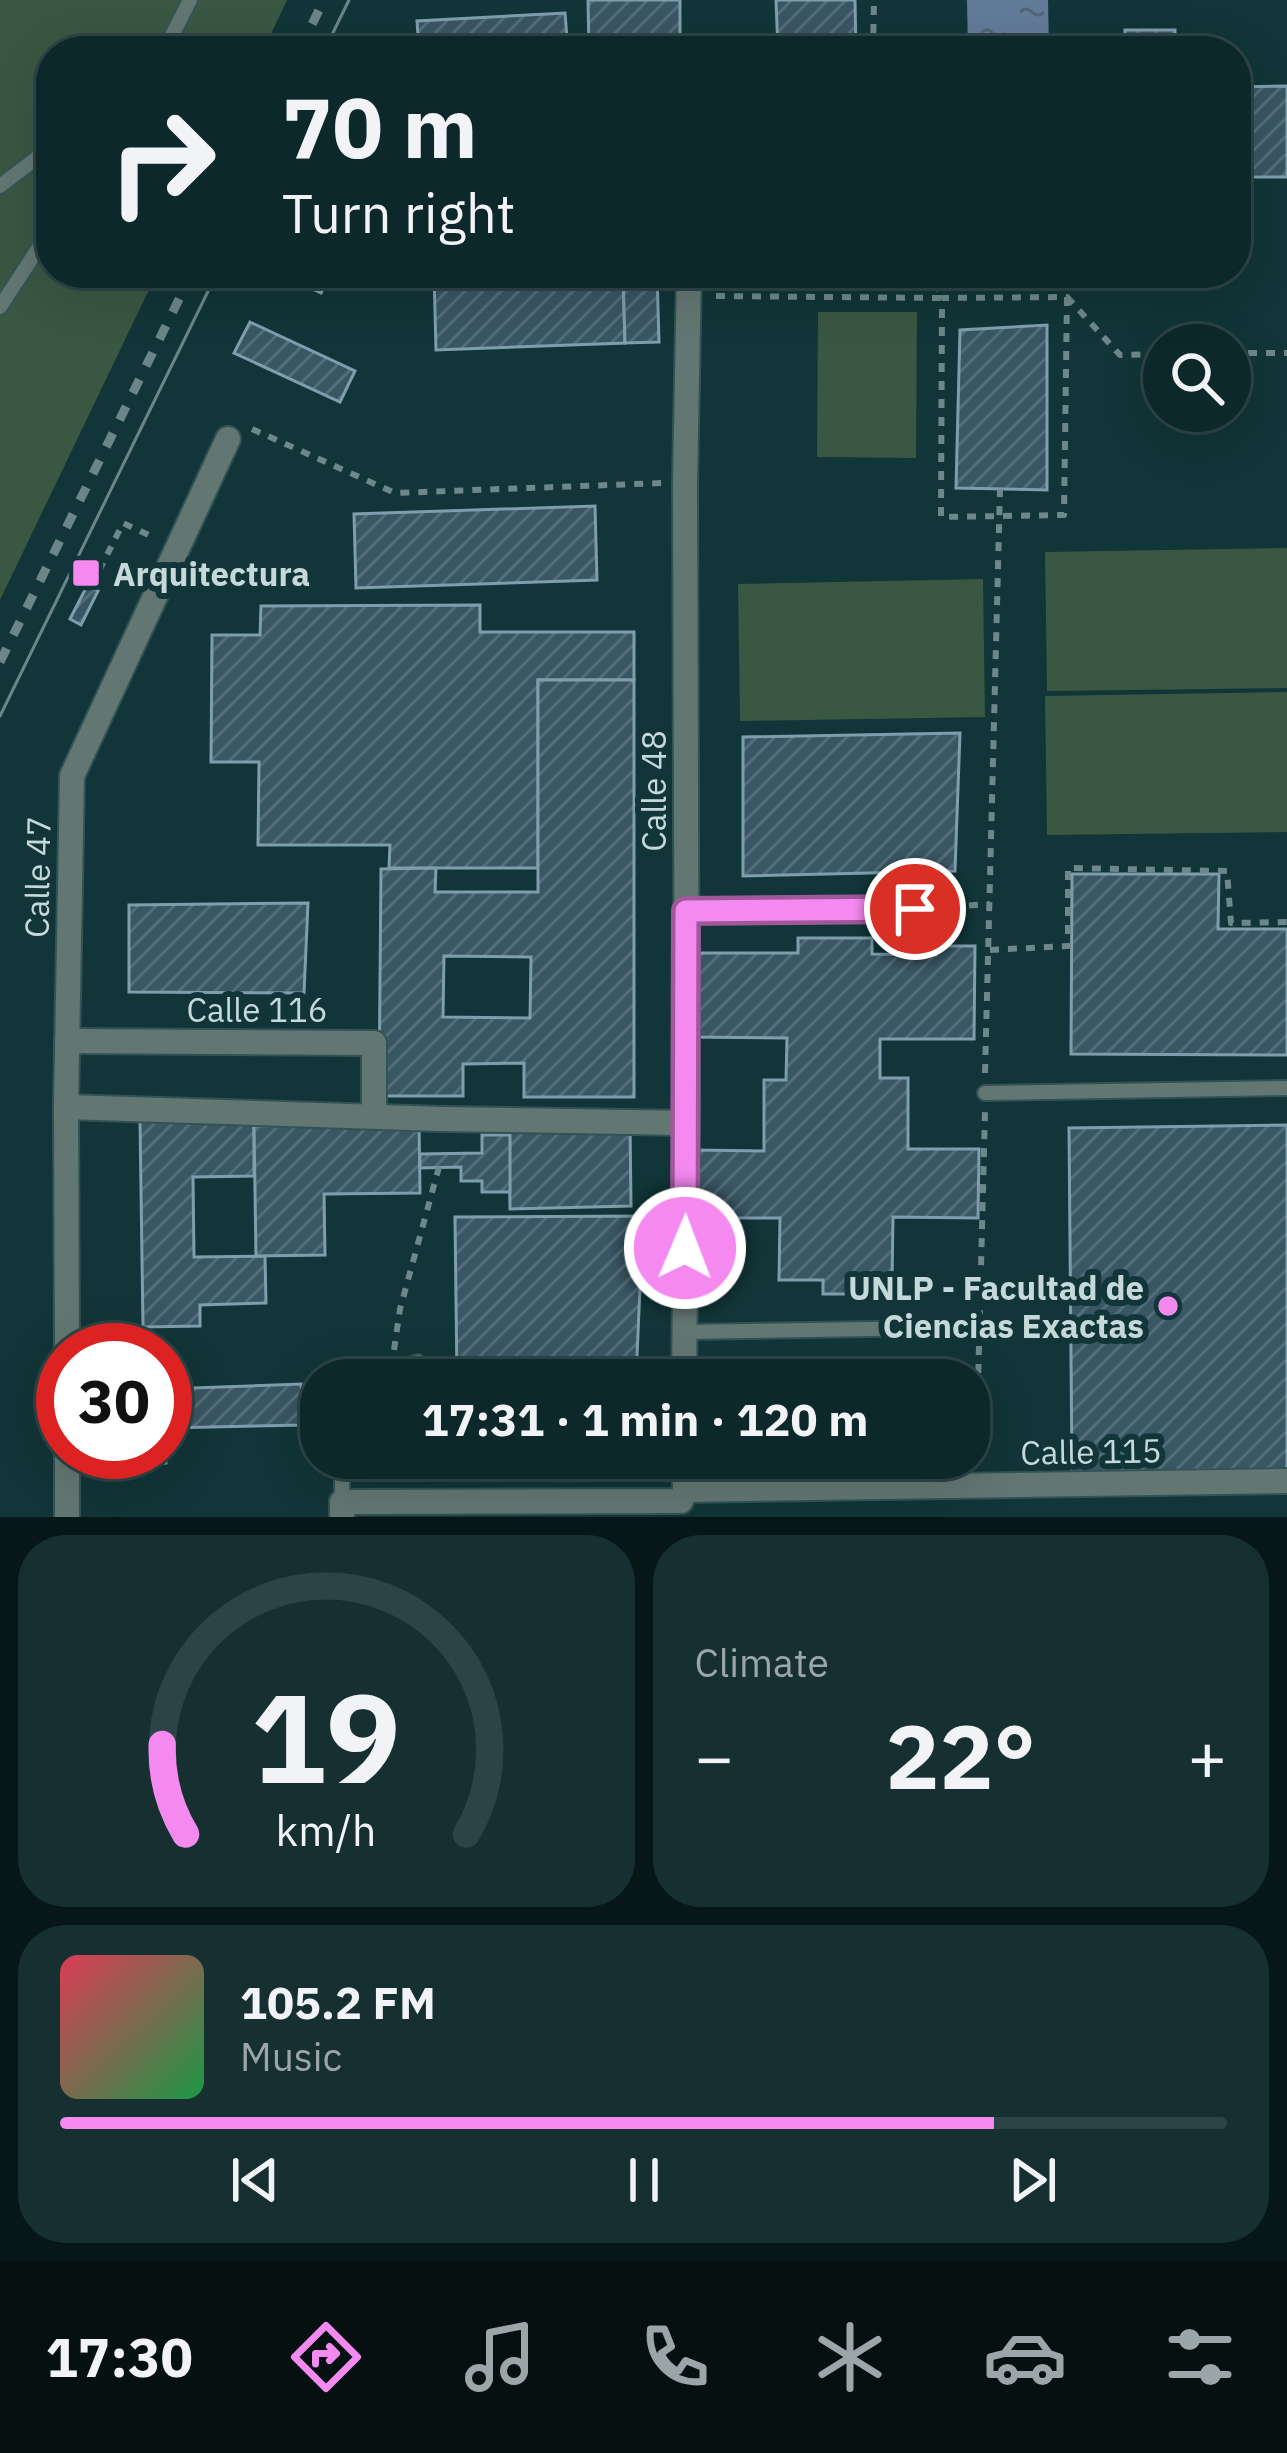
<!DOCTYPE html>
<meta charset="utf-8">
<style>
:root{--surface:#0d282a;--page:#163032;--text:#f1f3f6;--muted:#9aa6a8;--line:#2d4447;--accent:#f489ef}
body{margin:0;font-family:"IBM Plex Sans",sans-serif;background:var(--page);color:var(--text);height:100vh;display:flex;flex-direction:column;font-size:45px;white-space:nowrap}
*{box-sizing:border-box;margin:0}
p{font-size:39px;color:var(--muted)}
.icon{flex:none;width:66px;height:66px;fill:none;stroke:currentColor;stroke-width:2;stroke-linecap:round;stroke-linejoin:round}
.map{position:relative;height:1517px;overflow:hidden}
.panel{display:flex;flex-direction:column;gap:18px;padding:18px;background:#071617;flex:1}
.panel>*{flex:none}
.guide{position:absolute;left:36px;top:36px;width:1215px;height:252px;border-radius:48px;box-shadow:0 12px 48px #0002,0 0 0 3px var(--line);background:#0d282a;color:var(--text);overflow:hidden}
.fabs{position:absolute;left:1143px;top:324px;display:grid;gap:24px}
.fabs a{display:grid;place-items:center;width:108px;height:108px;border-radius:50%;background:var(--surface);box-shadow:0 12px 48px #0002,0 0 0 3px var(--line);font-size:60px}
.speed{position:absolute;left:36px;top:1323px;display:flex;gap:24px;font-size:60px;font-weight:700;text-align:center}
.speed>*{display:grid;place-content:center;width:156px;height:156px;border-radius:50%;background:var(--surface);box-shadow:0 12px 48px #0002,0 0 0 3px var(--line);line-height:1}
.speed .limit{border:18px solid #d22;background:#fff;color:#111}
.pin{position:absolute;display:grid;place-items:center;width:102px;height:102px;color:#fff;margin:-51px;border:6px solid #fff;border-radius:50%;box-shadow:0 3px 12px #0007}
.me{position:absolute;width:132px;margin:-66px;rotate:1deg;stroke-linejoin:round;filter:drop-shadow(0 0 9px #0008)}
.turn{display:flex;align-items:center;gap:42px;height:252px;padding:0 48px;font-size:54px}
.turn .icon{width:156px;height:156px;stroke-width:2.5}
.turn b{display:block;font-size:84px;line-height:102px}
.big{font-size:90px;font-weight:800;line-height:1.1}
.panel .widget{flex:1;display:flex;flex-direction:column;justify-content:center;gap:18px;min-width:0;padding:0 42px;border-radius:48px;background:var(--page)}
.panel .dial{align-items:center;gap:0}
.dial svg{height:312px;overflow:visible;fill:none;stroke:var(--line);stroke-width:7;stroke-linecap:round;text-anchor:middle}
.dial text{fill:var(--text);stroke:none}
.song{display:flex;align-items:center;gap:36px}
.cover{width:144px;height:144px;border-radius:18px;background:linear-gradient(135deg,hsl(350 70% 55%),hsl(140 70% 35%))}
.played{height:12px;border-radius:6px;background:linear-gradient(90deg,var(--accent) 80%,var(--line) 80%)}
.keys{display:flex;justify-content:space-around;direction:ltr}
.heat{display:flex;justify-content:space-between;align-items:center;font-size:66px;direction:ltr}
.panel .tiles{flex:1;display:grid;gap:18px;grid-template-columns:1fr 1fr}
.widget:last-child{grid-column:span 2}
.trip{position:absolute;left:300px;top:1359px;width:690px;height:120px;border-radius:48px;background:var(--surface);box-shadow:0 12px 48px #0002,0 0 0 3px var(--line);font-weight:800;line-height:120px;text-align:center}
.menu{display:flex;height:192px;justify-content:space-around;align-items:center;background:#051011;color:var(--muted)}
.menu .icon{width:84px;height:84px}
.menu .active{color:var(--accent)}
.menu b{font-size:54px;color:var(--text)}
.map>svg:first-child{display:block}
.garden{fill:#3a5742}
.water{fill:url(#water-ripples)}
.building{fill:url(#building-hatch);stroke:#7f9ead;stroke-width:3;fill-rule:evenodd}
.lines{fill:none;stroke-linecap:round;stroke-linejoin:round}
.lane-casing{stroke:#325355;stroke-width:18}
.street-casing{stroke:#325355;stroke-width:28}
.path{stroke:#6d888a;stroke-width:6;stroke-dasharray:9 9;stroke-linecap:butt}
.lane{stroke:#637772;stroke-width:14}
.street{stroke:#637772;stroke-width:24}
.tram{stroke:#6b8688;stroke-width:3}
.rail{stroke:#6b8688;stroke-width:9;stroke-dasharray:15 15;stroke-linecap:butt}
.route-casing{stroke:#9f599b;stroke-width:30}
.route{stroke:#f489ef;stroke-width:21}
.poi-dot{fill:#f489ef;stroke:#113538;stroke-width:4.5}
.labels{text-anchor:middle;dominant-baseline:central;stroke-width:12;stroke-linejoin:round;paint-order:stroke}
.poi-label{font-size:33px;font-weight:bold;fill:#c6d9da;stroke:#113538;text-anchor:start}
.street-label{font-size:33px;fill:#c6d9da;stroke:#113538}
</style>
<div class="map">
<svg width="1287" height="1517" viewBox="0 0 1287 1517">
<defs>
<pattern id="water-ripples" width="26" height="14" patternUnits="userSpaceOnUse" patternTransform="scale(3)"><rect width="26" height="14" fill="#627b9a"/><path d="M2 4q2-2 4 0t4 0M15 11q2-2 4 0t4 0" fill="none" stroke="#526476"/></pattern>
<pattern id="building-hatch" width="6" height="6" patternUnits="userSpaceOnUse" patternTransform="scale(3)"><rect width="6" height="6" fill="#395663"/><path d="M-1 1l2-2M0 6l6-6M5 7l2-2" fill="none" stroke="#546e79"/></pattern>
</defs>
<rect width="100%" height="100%" fill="#113538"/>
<g class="garden">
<polygon points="0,0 287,0 263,51 51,51 51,273 157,273 0,600"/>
<polygon points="818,312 917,312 916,458 817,457"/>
<polygon points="1287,548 1287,688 1047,691 1045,552"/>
<polygon points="983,579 985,717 740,721 738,584"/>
<polygon points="1287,692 1287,832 1047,835 1045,696"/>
</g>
<polygon class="water" points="967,0 1048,0 1049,51 968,51"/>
<g class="building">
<polygon points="588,0 680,0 680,51 589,51"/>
<polygon points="776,0 855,0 856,51 778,51"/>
<polygon points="565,13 568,51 419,51 417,21"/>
<rect x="1125" y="30" width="50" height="21"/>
<polygon points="1287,86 1287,177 1236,177 1236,87"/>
<polygon points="279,273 331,273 321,293"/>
<polygon points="434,273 623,273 625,343 436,350"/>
<polygon points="623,273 657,273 659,342 625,343"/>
<polygon points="250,322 355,371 340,402 234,353"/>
<polygon points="1047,325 1047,490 956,488 960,330"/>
<polygon points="595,506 597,580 356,588 354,514"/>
<polygon points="87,586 98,591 81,625 70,619"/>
<polygon points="480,605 480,632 634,632 634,680 538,680 538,868 389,868 390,845 258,845 259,762 211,762 212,635 260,635 261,606"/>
<path d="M538 680H634V1097H524V1063L463 1064V1096H379L381 869 436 868 435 892H538ZM444 956 531 957 530 1018 443 1017Z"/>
<polygon points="960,733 955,871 743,876 743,737"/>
<polygon points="1072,874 1219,874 1218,929 1287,929 1287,1055 1071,1054"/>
<polygon points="308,903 304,993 129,992 129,905"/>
<polygon points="798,938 872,938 872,954 936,955 936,946 975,946 974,1039 880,1039 880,1078 908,1078 908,1149 979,1149 978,1218 893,1217 892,1282 850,1282 851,1294 823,1294 823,1280 779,1280 780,1218 694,1218 695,1150 764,1151 764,1080 786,1080 787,1038 688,1037 689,953 798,953"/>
<polygon points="254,1118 254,1176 193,1177 194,1257 265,1256 266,1303 200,1305 200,1326 143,1327 140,1121"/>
<polygon points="419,1122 420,1193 324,1194 325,1255 256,1256 254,1126"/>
<polygon points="630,1123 631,1206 510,1209 509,1126"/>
<polygon points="1287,1125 1287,1469 1072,1472 1069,1128"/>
<polygon points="482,1135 510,1135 510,1192 482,1192 482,1181 461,1181 461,1167 420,1168 420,1154 482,1153"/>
<polygon points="643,1216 636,1380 457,1380 455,1217"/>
<polygon points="165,1383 165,1389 301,1384 304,1425 167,1428 166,1463 107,1465 108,1452 165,1452"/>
<polygon points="362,1458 633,1458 632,1465 362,1468"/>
</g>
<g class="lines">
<g class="lane-casing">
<g id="lane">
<polyline points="164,51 190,0"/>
<polyline points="0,186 51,147"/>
<polyline points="0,307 51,229"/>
<polyline points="686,911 915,909"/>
<polyline points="985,1093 1287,1088"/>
<polyline points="684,1332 934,1328"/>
<polyline points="366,1380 418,1362"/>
<polyline points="342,1458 342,1502"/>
</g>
</g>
<g class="street-casing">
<g id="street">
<polyline points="67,1041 374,1043 374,1116"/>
<polyline points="66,1107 442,1119 687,1123"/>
<polyline points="67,1350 66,1107 72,776 228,439"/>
<polyline points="684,1380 687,1123 685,482 689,273"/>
<polyline points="67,1452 67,1517"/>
<polyline points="685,1458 685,1490"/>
<polyline points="342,1517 342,1502 681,1501 685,1490 1287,1481"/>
</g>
</g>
<g class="path">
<polyline points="873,51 874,0"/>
<polyline points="716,296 942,298 932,273"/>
<polygon points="1067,297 1064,515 941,517 942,298"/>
<polyline points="1067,297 1120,355 1164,354"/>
<polyline points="1230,353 1287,353"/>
<polyline points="252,429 395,493 663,483"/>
<polyline points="86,573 96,577 123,523 153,537"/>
<polyline points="933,908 990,904"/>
<polyline points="990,950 1068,946 1068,868 1227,871 1231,923 1287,922"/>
<polyline points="985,1073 1000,489"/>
<polyline points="394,1350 400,1309 439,1167"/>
<polyline points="976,1463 985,1111"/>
</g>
<use href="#lane" class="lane"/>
<use href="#street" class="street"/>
<g class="tram">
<polyline points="324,51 349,0"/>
<polyline points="0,716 217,273"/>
</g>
<g class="rail">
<polyline points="299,51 324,0"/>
<polyline points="0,662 192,273"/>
</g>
</g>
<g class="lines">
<g class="route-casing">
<polyline id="route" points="685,1248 686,911 915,909"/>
</g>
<use href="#route" class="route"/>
</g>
<g class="poi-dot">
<rect x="71" y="558" width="30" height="30" rx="6"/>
<circle cx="1168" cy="1306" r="12"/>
</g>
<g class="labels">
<g class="poi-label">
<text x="113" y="573">Arquitectura</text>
<text x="1144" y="1287" text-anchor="end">UNLP - Facultad de<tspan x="1144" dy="38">Ciencias Exactas</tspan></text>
</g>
<g class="street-label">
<text transform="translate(653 791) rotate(-90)">Calle 48</text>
<text transform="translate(37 877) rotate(-89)">Calle 47</text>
<text x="257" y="1009">Calle 116</text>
<text transform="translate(1091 1451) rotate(-1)">Calle 115</text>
</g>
</g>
</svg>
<div class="fabs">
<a><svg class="icon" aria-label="search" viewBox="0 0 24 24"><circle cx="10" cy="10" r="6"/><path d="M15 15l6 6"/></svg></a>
</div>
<div class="speed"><div class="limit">30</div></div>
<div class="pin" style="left:915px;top:909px;background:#d93025"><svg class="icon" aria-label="arrive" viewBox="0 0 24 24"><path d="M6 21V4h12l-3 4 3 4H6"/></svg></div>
<svg class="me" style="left:685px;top:1248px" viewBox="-20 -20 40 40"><circle r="17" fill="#f489ef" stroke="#fff" stroke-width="3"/><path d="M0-11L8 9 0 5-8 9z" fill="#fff"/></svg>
<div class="trip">17:31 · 1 min · 120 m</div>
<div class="guide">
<div class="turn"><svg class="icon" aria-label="right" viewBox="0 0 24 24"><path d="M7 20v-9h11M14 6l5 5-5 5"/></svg><div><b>70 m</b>Turn right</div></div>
</div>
</div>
<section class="panel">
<div class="tiles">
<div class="widget dial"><svg viewBox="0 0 100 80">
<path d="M14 69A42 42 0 1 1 86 69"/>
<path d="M14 69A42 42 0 0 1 8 46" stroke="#f489ef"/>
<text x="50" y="56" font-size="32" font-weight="700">19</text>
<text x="50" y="72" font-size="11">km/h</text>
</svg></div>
<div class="widget"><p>Climate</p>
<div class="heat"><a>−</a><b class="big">22°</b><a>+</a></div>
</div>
<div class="widget">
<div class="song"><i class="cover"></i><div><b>105.2 FM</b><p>Music</p></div></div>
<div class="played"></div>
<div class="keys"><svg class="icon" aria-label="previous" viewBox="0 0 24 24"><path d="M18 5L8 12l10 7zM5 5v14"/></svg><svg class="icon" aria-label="pause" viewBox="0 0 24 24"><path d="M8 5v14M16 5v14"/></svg><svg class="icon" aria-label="next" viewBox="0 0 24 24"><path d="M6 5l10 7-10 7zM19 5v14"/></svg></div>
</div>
</div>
</section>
<nav class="menu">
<b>17:30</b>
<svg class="icon active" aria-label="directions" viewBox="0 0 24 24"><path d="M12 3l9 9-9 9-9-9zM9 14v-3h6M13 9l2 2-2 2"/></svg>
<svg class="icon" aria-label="music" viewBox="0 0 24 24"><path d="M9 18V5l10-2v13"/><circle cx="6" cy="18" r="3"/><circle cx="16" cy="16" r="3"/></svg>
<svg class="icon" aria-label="phone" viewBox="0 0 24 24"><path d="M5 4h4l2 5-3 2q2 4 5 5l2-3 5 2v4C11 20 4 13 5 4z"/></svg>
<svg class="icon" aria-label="climate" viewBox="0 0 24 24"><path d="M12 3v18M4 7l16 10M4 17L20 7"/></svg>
<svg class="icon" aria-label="car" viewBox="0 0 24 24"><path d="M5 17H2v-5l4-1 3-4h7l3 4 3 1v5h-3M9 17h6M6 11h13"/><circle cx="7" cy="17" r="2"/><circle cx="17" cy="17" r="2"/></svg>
<svg class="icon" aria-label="filters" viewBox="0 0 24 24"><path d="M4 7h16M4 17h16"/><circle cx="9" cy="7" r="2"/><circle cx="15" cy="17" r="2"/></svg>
</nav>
